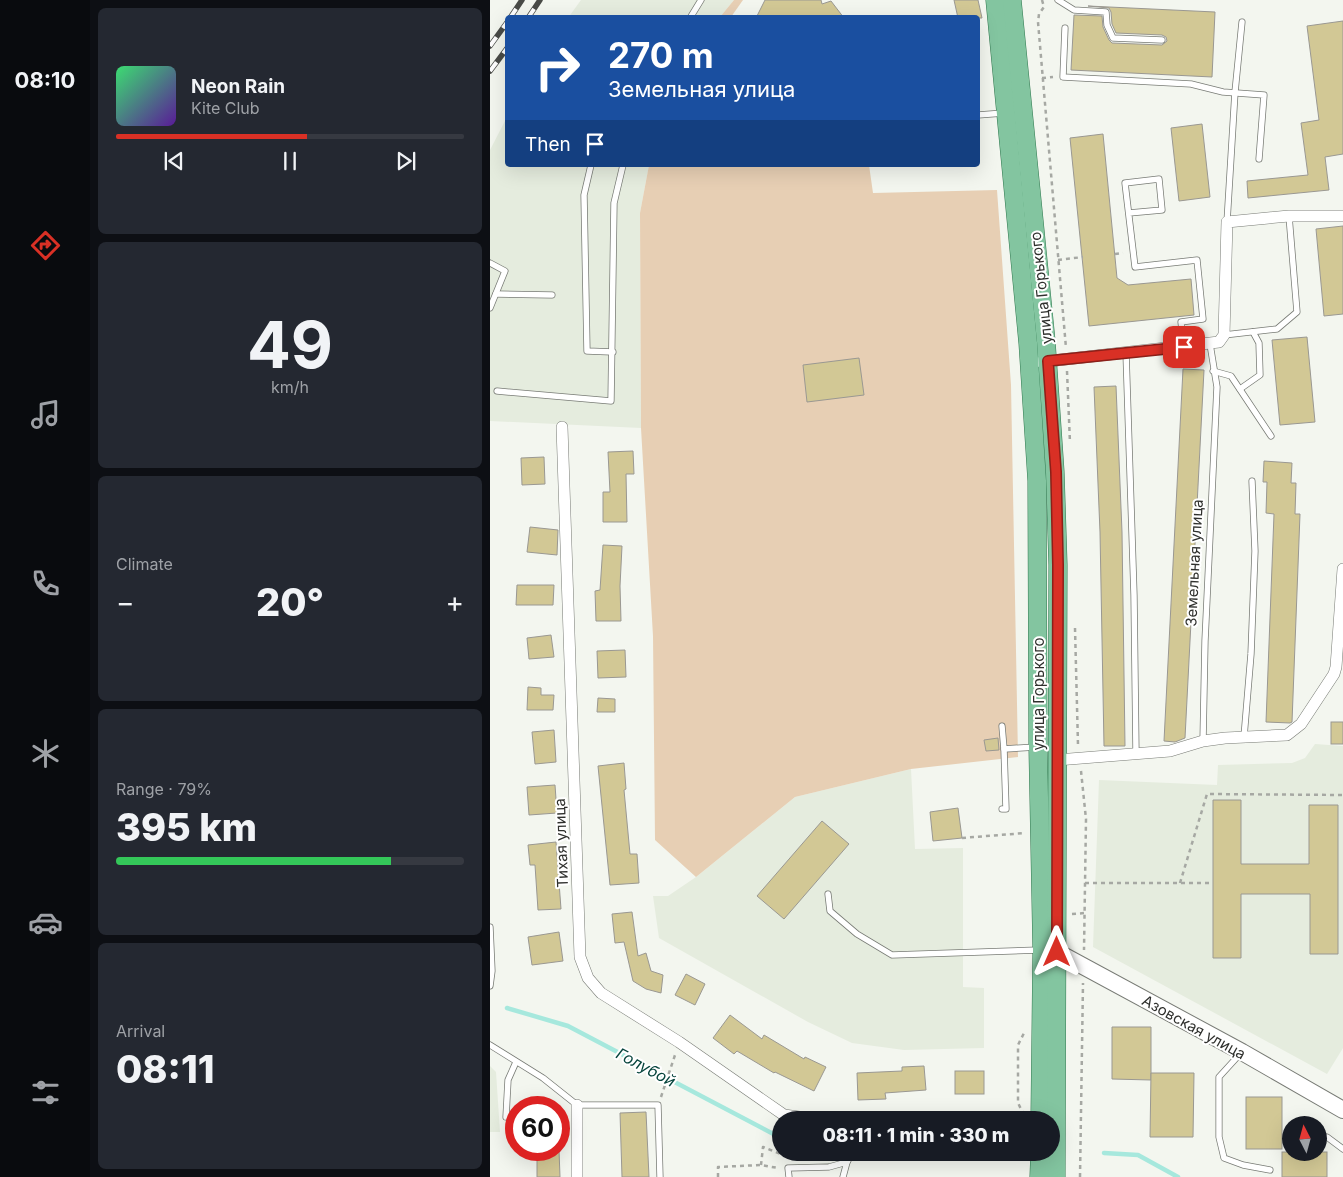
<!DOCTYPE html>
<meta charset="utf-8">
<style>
:root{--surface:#171b24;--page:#242831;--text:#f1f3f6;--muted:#9ea1a6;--line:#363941;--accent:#d93025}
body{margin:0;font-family:Inter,sans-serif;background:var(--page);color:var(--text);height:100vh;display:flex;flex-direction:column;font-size:19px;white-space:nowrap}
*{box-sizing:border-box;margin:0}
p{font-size:16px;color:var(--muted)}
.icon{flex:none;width:28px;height:28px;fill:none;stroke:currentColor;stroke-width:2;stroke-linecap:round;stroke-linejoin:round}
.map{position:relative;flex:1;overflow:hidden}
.drawer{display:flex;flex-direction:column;gap:8px;padding:8px;background:#0d0f14;width:400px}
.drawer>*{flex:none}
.banner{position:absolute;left:15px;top:15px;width:475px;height:152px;border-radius:5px;box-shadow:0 5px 20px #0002;background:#1a4fa0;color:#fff;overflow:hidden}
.needle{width:32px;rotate:354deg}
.tools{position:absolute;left:792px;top:1116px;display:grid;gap:10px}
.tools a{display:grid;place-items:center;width:45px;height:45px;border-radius:50%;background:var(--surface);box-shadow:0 5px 20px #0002;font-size:25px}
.speed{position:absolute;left:15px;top:1096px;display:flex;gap:10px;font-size:25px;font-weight:700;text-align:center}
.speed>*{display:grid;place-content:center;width:65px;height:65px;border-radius:50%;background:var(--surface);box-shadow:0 5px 20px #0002;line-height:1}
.speed .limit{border:8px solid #d22;background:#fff;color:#111}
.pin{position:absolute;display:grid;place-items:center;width:42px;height:42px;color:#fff;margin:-21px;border-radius:10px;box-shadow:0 2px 8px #0006}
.me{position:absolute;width:55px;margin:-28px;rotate:0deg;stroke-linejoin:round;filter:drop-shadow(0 0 4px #0008)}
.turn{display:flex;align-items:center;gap:18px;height:105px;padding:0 20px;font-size:22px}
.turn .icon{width:65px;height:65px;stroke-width:2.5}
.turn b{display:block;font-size:35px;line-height:42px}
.then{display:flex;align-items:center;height:48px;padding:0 20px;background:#0003;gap:10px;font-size:19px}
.big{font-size:38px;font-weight:800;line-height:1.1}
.drawer .card{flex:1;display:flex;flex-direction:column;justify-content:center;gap:8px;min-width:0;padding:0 18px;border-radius:8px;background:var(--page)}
.drawer .dial{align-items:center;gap:0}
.dial b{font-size:65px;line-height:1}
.song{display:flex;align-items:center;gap:15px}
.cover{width:60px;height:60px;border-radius:8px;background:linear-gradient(135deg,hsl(140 70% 55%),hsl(270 70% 35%))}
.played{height:5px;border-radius:2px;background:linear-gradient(90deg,var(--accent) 55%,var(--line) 55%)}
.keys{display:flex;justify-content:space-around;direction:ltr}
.heat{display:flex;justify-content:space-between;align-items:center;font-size:28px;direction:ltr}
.charge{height:8px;border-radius:4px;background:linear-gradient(90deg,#34c759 79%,var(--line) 0)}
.trip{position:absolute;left:282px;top:1111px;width:288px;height:50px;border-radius:25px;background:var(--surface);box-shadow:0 5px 20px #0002;font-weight:800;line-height:50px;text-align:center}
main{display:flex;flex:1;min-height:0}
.dock{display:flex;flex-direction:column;width:90px;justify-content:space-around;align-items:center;background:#090b0e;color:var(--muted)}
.dock .icon{width:35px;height:35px}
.dock .current{color:var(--accent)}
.dock b{font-size:22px;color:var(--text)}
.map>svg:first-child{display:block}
.built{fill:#e5ecde;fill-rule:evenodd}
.green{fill:#e7cfb4}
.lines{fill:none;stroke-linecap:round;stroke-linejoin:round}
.stream{stroke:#a6e8dd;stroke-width:4.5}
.building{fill:#d2c895;stroke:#9a9892}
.service-casing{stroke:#787b75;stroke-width:7}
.minor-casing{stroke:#787b75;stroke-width:12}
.secondary-casing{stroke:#787b75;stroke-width:18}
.primary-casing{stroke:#30784f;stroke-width:19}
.path{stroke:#a6a8a3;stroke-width:2.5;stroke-dasharray:4 4;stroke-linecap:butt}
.service{stroke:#fff;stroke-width:5.5}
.minor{stroke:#fff;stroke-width:11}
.secondary{stroke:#fff;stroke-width:16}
.primary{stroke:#83c5a0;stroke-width:18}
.rail-casing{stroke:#494b47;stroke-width:5.5}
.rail{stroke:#fff;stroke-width:4;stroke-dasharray:11;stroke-linecap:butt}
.route-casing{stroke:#8d1f18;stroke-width:12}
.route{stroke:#d93025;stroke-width:9}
.labels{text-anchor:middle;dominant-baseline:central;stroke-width:4;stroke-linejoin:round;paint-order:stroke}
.street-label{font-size:15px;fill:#2f302d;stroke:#fff}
.water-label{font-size:16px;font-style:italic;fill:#07453d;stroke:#fff}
</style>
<main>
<nav class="dock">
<b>08:10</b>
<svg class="icon current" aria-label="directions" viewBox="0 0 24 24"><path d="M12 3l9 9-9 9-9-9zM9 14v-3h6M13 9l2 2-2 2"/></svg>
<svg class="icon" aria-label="music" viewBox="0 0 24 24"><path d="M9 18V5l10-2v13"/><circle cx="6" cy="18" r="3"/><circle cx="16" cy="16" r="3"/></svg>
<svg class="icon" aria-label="phone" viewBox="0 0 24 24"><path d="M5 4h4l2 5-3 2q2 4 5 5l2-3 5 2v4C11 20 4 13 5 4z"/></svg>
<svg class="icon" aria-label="climate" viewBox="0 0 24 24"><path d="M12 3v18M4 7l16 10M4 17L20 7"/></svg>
<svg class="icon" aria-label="car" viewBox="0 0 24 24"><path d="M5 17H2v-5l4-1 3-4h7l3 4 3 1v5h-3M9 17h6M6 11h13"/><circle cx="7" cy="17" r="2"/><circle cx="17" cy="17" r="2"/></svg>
<svg class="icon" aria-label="filters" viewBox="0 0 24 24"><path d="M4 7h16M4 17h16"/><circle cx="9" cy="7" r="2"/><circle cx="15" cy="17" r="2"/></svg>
</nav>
<section class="drawer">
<div class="card">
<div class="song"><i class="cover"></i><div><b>Neon Rain</b><p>Kite Club</p></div></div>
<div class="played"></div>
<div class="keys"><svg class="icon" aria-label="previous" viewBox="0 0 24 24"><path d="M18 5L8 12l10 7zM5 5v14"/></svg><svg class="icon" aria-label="pause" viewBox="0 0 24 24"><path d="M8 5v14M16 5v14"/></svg><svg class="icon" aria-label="next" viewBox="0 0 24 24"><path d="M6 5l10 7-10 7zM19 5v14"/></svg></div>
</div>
<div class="card dial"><b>49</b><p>km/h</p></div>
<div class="card"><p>Climate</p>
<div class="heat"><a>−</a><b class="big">20°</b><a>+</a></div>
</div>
<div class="card"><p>Range · 79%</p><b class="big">395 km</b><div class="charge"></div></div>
<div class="card"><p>Arrival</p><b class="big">08:11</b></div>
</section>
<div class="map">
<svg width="853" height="1177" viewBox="0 0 853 1177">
<rect width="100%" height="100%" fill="#f3f6ef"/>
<g class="built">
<polygon points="91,0 244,0 230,17 78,18"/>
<polygon points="17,117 18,165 159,165 150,213 151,428 0,421 0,150"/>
<path d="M825 744 853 746V1048L837 1074 603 947 609 780 727 785 728 765 802 763 815 758ZM723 800 751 864H819L848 954 820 894H751V958H723Z"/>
<polygon points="421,769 425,849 473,848 473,987 494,988 494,1048 414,1050 362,1043 318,1022 169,938 163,896 178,896 206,877 305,797"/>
<polygon points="0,1066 6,1072 10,1132 0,1132"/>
</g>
<g class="green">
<polygon points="244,0 253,0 241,17 230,17"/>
<polygon points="159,165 379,165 383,193 507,190 521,385 528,757 421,769 305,797 206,877 165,840 163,636 151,428 150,213"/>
</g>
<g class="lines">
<g class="stream">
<polyline points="17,1008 78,1026 291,1138"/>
<polyline points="614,1153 648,1155 688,1177"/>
</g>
</g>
<g class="building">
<polygon points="275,0 331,0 332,4 341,1 354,18 266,18"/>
<polygon points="464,0 488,0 492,18 468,18"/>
<polygon points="598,6 725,12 722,77 581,70 584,15 612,16 613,27 619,40 622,43 672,45 677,41 676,37 672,35 626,33 622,24 621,12 619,8"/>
<polygon points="853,21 853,154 835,157 839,190 758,198 757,181 818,175 811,123 829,120 817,26"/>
<polygon points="712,124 720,197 689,201 681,128"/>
<polygon points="613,134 627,278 638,285 701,279 704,315 599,326 580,138"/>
<polygon points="853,226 853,314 834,316 826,229"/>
<polygon points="817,337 825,422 790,425 782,340"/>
<polygon points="369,358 374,395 317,402 313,365"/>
<polygon points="693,369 714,370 695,738 685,742 674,741"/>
<polygon points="626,386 632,532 635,746 614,746 610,532 604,387"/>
<polygon points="143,451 144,474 136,474 137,522 113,522 113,492 120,492 118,452"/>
<polygon points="54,457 55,484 32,485 31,458"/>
<polygon points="774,461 802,463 801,483 806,483 805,514 810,514 802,722 800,723 776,722 784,514 776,513 777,482 773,482"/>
<polygon points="40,527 68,530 67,555 37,552"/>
<polygon points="113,545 132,546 130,586 131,621 106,621 105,591 110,590"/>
<polygon points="27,585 64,585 63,605 26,605"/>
<polygon points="61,635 64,657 39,659 37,638"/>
<polygon points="135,650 136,677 108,678 107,651"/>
<polygon points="38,687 51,688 51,695 64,695 63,710 37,710"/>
<polygon points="108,698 125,699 125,712 107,712"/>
<rect x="841" y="722" width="12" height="22"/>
<polygon points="64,730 66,762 45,764 42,732"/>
<polygon points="508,738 509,750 496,751 494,740"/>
<polygon points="134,763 136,789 134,790 140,854 147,854 149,883 120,885 108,766"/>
<polygon points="65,785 67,813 39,815 37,787"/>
<polygon points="723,800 751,800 751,864 819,864 819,805 848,805 848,954 820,954 820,894 751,894 751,958 723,958"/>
<polygon points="468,808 472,838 443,841 440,812"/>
<polygon points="332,821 359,844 294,919 267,896"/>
<polygon points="66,842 71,909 48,910 45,865 40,865 38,845"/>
<polygon points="142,912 148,956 156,953 161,971 173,975 171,993 156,989 143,981 134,942 125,943 122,914"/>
<polygon points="69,932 73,961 42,965 38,937"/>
<polygon points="196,974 215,984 205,1005 185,995"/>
<polygon points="240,1015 272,1039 274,1035 314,1059 315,1057 336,1067 324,1091 285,1072 284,1073 247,1051 244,1054 223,1038"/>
<polygon points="622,1027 661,1027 661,1080 622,1079"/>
<polygon points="434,1066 436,1090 395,1093 396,1099 368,1100 367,1073 412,1071 412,1067"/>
<rect x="465" y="1071" width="29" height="23"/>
<polygon points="661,1073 704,1073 703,1137 660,1137"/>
<rect x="756" y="1097" width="36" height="52"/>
<polygon points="156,1112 159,1177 132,1177 130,1113"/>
<polygon points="47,1150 69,1150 70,1177 47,1177"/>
<rect x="792" y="1152" width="45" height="25"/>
</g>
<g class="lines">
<g class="service-casing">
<g id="service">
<polyline points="568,0 584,10 616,12 617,25 623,38 672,40"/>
<polyline points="200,18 211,0"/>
<polyline points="575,28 573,77 701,84 733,92 774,95 769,159"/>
<polyline points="488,115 514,113"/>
<polyline points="101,165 94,195 97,351 123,352"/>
<polyline points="639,213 672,210 669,179 635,183 645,267 707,260 713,319 691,322 694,347"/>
<polyline points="737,222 745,92 752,22"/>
<polyline points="0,263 15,271 0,308"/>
<polyline points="6,294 62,295"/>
<polyline points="734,335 787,329 807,312 799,216"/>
<polyline points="636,353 644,595 646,753"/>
<polyline points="723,371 741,376 781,436"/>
<polyline points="750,389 770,375 769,343 763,332"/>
<polyline points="7,391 121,401 124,203 133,165"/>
<polyline points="512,726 514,749 546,747"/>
<polyline points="754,737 761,654 765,551 762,481"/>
<polyline points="713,741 715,641 727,387 720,344"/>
<polyline points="512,809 516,809 514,749"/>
<polyline points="338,894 340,911 367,934 402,955 550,950"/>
<polyline points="0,927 2,971 0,986"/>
<polyline points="0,1045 53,1078 87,1105 168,1105 170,1177"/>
<polyline points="750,1054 729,1077 729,1137 734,1158 753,1165 780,1170"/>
<polyline points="16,1117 18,1080 26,1062"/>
<polyline points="799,1136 801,1137"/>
<polyline points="829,1137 837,1137 853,1149"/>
<polyline points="299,1177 298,1168 339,1167 357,1162 363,1152"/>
<polyline points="353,1177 357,1162"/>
</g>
</g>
<g class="minor-casing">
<g id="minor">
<polyline points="551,362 729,342 734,335 737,222 799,216 853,216"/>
<polyline points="72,427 90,957 98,978 111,993 189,1042 294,1115 332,1120"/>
<polyline points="567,760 680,751 713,741 735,738 797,735 811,724 844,674 846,667 853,569"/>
<polyline points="87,1177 87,1105"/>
</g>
</g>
<g class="secondary-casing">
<polyline id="secondary" points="556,951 567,952 752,1052 853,1110"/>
</g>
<g class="primary-casing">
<g id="primary">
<polyline points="505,0 538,343 547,481 548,747 552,950 550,1120"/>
<polyline points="522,0 556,341 565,472 568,565 566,1177"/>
<polyline points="549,1177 550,1152"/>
</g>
</g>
<g class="path">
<polyline points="552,0 554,7 549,14 548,22 576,348"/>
<polyline points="552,78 563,77"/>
<polyline points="625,254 633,253"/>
<polyline points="568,260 593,257"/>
<polyline points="577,371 580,443"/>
<polyline points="585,628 588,745"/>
<polyline points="591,771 596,819 594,950"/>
<polyline points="472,838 535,833"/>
<polyline points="595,883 723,883"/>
<polyline points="690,883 717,794 853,795"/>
<polyline points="582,914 595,913"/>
<polyline points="171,1097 185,1055"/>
<polyline points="534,1115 528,1103 528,1045 535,1031"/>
<polyline points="271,1165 273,1147 298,1157"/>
<polyline points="228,1177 228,1167 271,1165 288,1168"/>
<polyline points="590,1177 593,983"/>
</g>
<use href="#service" class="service"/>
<use href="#minor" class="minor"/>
<use href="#secondary" class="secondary"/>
<use href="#primary" class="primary"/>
<g class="rail-casing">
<g id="rail">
<polyline points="20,18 32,0"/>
<polyline points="38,18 50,0"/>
<polyline points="0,46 18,21"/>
<polyline points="0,71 18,47"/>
</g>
</g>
<use href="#rail" class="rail"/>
</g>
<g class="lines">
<g class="route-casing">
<polyline id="route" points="567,952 568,565 566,472 558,361 694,347"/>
</g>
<use href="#route" class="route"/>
</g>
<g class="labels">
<g class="street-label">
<text transform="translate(551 288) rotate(-96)">улица Горького</text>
<text transform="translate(704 563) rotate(-87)">Земельная улица</text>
<text transform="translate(548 694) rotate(-90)">улица Горького</text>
<text transform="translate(71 843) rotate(-92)">Тихая улица</text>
<text transform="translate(704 1027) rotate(29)">Азовская улица</text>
</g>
<g class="water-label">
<text transform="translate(156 1067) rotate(28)">Голубой</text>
</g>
</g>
</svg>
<div class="tools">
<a><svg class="needle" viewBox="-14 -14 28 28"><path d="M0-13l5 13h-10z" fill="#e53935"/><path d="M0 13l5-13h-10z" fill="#9ea1a6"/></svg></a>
</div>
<div class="speed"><div class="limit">60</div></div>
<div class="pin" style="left:694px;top:347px;background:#d93025"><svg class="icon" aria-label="arrive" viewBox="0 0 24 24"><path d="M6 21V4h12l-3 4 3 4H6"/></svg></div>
<svg class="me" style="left:567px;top:952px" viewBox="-20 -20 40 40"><path d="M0-17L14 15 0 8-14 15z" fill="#d93025" stroke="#fff" stroke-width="4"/></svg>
<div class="trip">08:11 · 1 min · 330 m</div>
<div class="banner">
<div class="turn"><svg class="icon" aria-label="right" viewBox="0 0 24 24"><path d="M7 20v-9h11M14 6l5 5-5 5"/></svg><div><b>270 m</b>Земельная улица</div></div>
<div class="then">Then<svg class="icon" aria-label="arrive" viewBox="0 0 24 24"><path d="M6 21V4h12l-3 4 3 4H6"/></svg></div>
</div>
</div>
</main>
